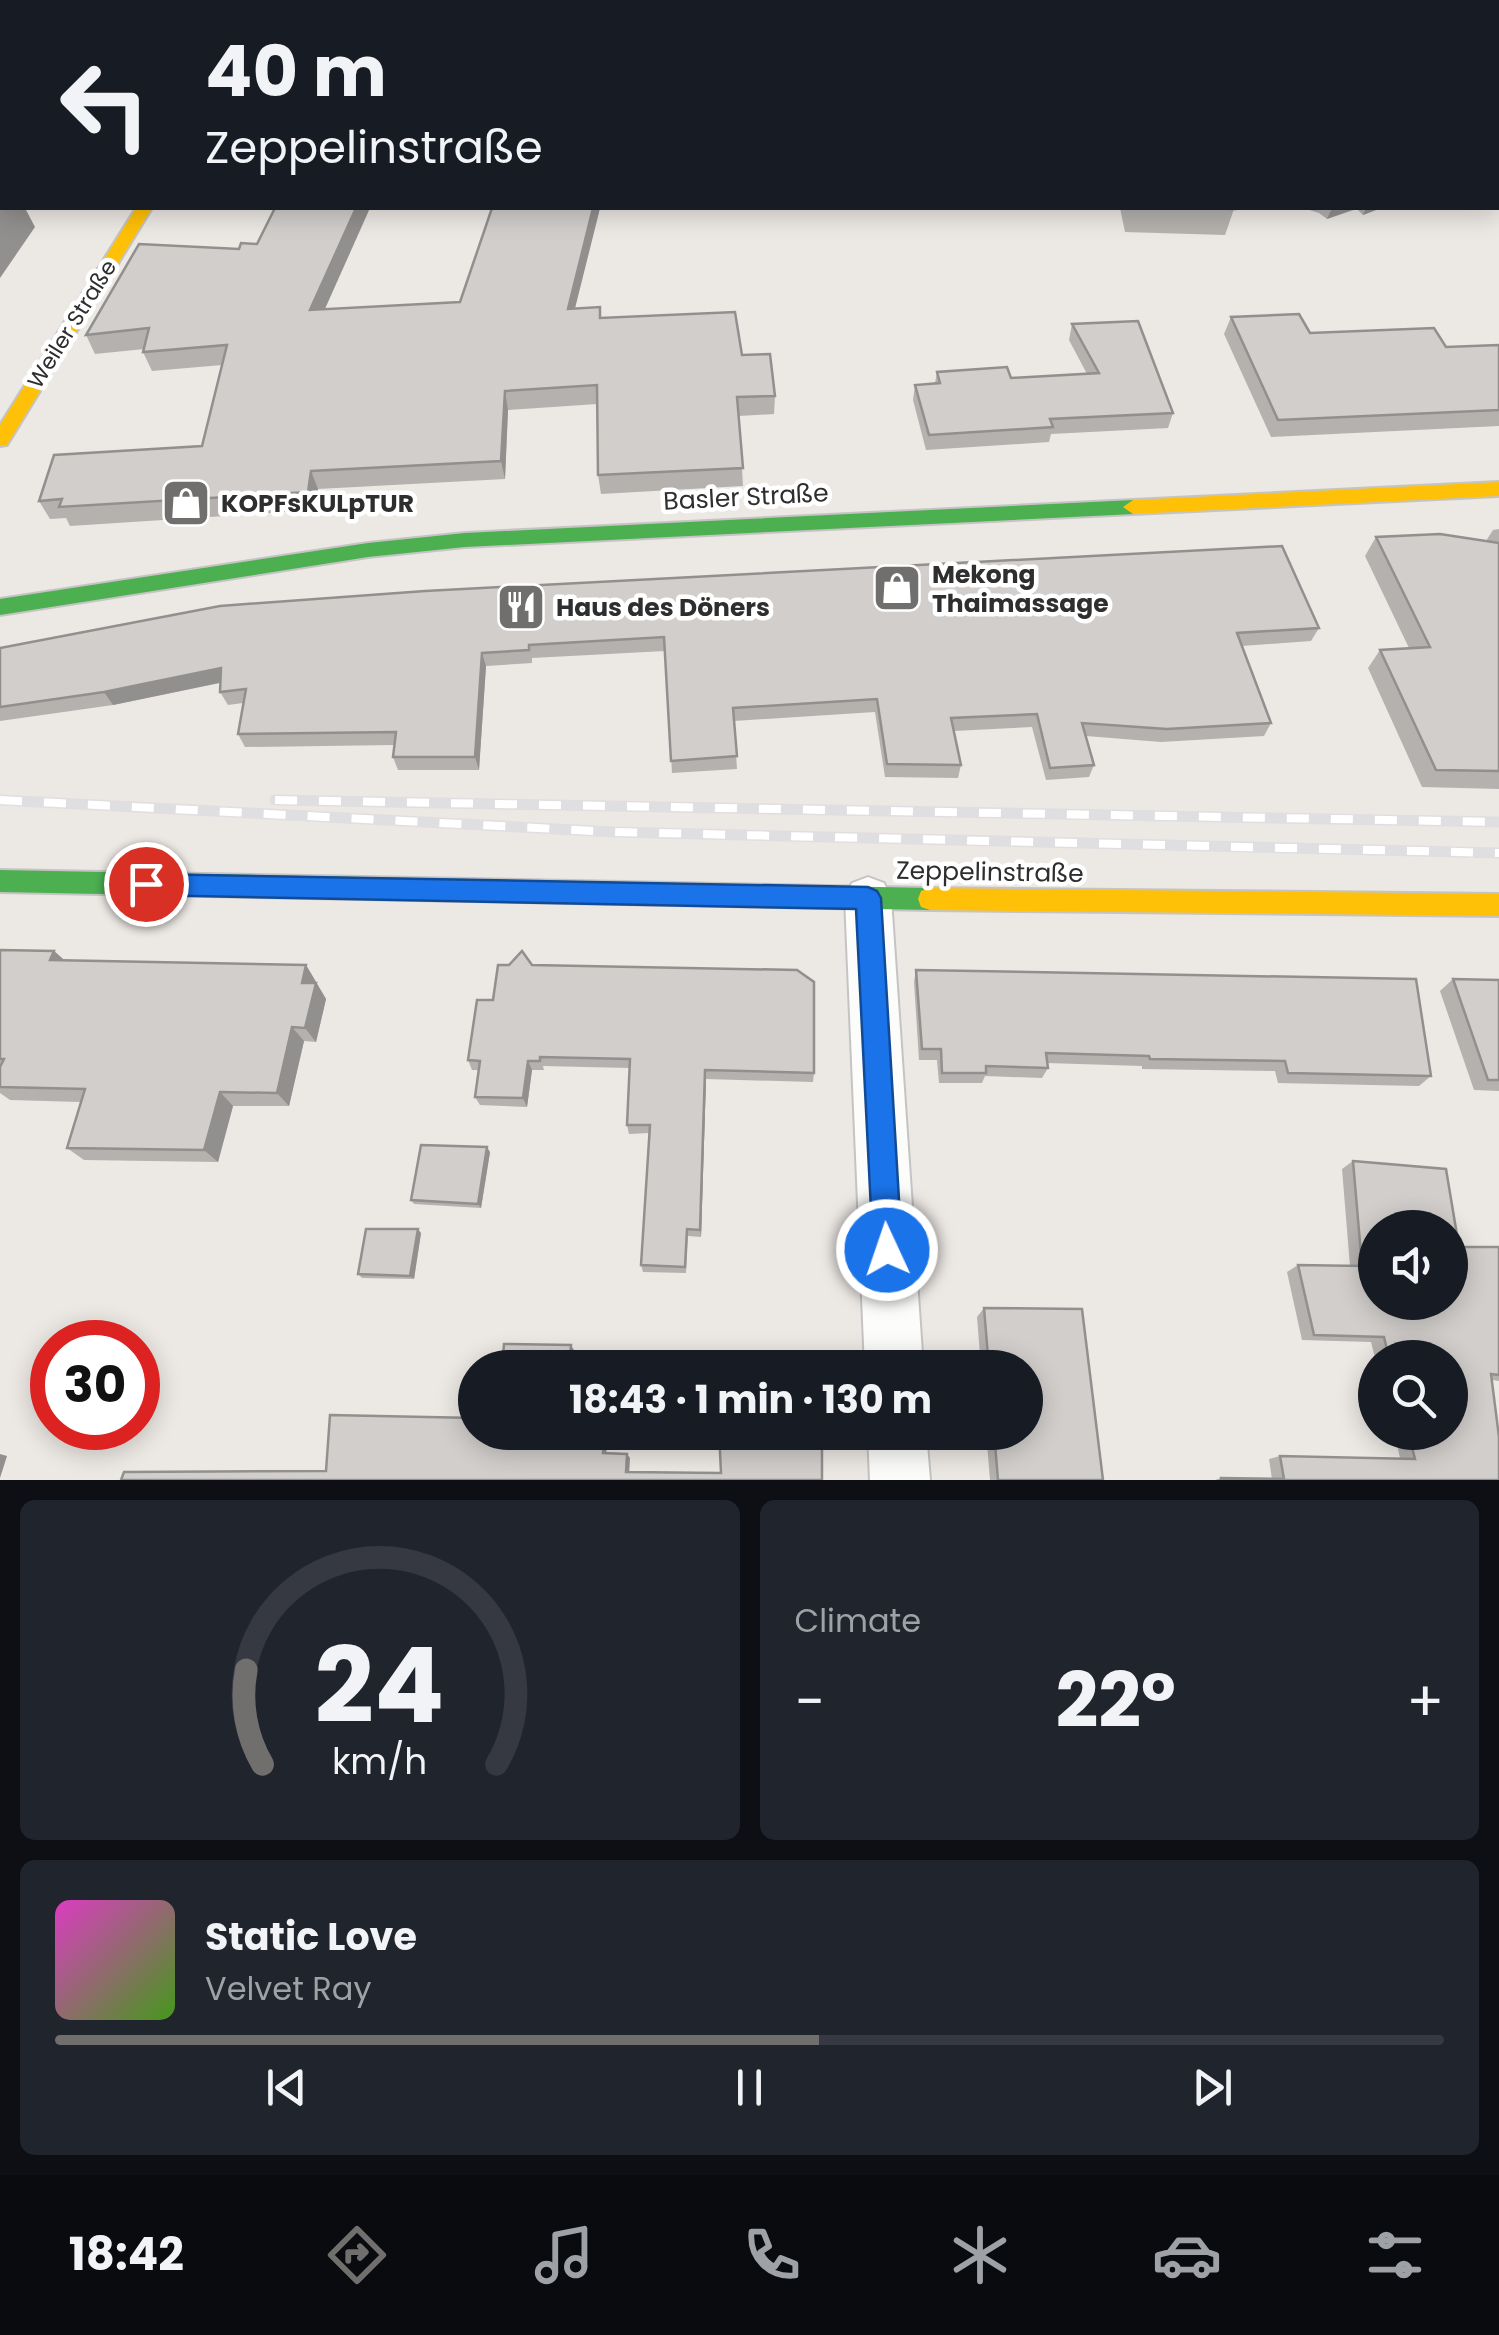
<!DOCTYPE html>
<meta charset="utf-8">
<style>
:root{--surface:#171b24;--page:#20242c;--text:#f1f3f6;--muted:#9ea1a6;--line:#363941;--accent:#706f6e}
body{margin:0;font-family:Poppins,sans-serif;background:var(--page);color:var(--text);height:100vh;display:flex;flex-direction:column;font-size:38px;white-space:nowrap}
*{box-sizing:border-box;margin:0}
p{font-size:32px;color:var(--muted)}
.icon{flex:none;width:55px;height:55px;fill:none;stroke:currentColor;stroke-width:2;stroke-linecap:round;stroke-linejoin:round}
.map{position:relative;height:1480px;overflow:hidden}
.sheet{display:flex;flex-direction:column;gap:20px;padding:20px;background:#0d0f14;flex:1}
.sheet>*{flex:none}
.banner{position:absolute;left:0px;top:0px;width:1500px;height:210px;box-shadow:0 5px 25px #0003;background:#171b24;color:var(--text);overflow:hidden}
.controls{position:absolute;left:1358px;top:1210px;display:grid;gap:20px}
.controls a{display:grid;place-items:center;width:110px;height:110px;border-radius:50%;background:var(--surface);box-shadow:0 5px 25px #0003;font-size:50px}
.speed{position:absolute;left:30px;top:1320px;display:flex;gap:20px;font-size:50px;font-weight:700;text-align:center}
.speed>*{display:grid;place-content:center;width:130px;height:130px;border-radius:50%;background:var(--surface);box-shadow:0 5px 25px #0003;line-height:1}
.speed .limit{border:15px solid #d22;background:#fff;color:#111}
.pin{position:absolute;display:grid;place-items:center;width:85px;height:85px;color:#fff;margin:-42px;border:5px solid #fff;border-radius:50%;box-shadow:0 2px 10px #0007}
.me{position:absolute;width:110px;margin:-55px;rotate:357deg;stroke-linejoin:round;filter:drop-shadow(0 0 8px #0008)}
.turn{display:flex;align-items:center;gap:35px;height:210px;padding:0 40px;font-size:45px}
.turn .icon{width:130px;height:130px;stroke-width:2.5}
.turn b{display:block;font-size:70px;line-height:85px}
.big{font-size:75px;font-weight:700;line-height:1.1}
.sheet .card{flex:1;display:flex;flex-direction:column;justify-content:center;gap:15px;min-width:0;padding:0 35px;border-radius:15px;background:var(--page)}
.sheet .dial{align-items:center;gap:0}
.dial svg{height:260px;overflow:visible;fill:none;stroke:var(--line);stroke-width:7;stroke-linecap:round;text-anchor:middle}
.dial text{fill:var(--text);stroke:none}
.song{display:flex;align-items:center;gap:30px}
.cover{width:120px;height:120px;border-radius:15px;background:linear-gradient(135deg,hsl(310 70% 55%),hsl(100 70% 35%))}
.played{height:10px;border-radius:5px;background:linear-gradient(90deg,var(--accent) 55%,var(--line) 55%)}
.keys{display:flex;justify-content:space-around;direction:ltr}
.heat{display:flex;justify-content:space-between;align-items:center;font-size:55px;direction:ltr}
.sheet .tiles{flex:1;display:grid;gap:20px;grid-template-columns:1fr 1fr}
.card:last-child{grid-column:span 2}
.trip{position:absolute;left:458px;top:1350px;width:585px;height:100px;border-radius:50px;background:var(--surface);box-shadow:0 5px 25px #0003;font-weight:700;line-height:100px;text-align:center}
.menu{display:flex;height:160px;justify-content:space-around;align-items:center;background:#090b0e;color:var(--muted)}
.menu .icon{width:70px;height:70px}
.menu .on{color:var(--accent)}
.menu b{font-size:45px;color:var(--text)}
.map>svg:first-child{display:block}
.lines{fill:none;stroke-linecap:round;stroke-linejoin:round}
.canal{fill:#99d6ec;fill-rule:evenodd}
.lane-casing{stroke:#c5c4c5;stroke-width:24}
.street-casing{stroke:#c5c4c5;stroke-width:4}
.fast-casing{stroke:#c5c4c5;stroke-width:4}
.slow-casing{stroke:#c5c4c5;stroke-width:4}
.lane{stroke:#fcfcfb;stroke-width:20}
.street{fill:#fcfcfb;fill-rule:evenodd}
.fast{fill:#4caf50;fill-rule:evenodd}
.slow{fill:#ffc107;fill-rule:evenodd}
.rail-casing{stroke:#dfdfe1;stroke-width:11}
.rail{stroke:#fff;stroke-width:8;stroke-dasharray:22;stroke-linecap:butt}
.wall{fill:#b4b1af}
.shaded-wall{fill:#92908e}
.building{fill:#d1cecb;stroke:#92908e;stroke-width:2.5;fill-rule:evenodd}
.route{fill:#1a73e8;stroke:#114b97;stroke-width:2.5}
.labels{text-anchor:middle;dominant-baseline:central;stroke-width:9;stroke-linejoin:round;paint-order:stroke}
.far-street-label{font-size:22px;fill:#2e2e2e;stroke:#fff}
.street-label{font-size:25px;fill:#2e2e2e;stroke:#fff}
.poi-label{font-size:25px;font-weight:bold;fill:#2e2e2e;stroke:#fff;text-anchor:start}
</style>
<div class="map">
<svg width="1499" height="1480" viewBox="0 0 1499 1480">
<rect width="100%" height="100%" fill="#ece8e4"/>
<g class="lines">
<rect class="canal" x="0" y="158" width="2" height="22"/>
<g class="lane-casing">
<polyline id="lane" points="571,2 572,0"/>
</g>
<g class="street-casing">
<g id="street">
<polygon points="1435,0 1459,0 1460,2 1436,2"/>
<rect x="1498" y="84" width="1" height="16"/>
<polygon points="868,877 884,883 891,898 923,1368 865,1368 845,898 852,883"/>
<polygon points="868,1432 926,1432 930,1480 870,1480"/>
</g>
</g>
<g class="fast-casing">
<g id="fast">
<polygon points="1133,500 1143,507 1133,514 465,547 368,557 0,615 0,599 368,543 465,533"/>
<polygon points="0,870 930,888 939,891 942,899 939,907 930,910 0,892"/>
</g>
</g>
<g class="slow-casing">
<g id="slow">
<polygon points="136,208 152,208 7,445 0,446 0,425"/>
<polygon points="1499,482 1499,496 1133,514 1123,507 1133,500"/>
<polygon points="930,888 1499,894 1499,916 930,910 921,907 918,899 921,891"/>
</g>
</g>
<use href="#lane" class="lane"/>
<use href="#street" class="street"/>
<use href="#fast" class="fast"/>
<use href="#slow" class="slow"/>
<g class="rail-casing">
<g id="rail">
<polyline points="0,800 614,832 1499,853"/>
<polyline points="275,800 1499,822"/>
</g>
</g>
<use href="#rail" class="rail"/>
</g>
<g class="wall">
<polygon points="0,0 192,0 190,2 2,2 2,136 0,136"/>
<polygon points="624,0 848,0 848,2 623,2"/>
<polygon points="492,208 600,208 575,308 601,318 742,355 775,396 774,414 739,416 743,486 601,494 598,475 597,404 508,410 505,479 318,489 316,510 70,526 66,518 50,519 39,501 202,446 222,365 152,371 143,352 144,349 95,354 86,335 325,309 460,302"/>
<polygon points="1120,208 1233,208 1234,209 1225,235 1125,232"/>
<polygon points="1303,208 1381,208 1363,215 1357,209 1327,219 1319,213"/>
<polygon points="1231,317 1310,333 1446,347 1499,345 1499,426 1271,437 1224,334"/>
<polygon points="1072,324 1173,413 1168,428 1051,434 1049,442 926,450 913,400 915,385 935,383 937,372 1011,378 1087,374 1069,340"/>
<polygon points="1499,529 1499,789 1422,787 1368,668 1380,650 1409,648 1365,556 1376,537 1486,541 1493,530"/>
<polygon points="220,606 1319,628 1311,641 1242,646 1271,723 1264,736 1161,742 1086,736 1094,765 1089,777 1046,780 1032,727 954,731 961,765 958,778 885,777 875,712 734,721 737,769 672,773 665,651 532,658 532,663 486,666 479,770 398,770 393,757 394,745 245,747 238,734 243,703 228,705 220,692 220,683 113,705 0,721 0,648"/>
<polygon points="0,950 54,951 64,960 306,965 326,999 316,1042 304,1041 289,1106 233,1106 218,1162 84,1160 67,1148 81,1102 10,1100 0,1093"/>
<polygon points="532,965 814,1073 813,1082 706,1079 701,1237 688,1236 686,1273 643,1272 641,1265 649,1133 629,1134 627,1125 630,1068 543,1066 544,1070 532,1070 527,1107 480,1105 475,1097 479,1070 472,1070 468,1060 493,1000"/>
<polygon points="916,970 1431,1076 1419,1086 1278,1083 1275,1071 1142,1069 1142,1066 1047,1063 1048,1068 1042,1078 985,1076 982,1083 939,1083 937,1060 919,1060 914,982"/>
<polygon points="1453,979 1499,980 1499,1091 1474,1090 1440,991"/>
<polygon points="490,1152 481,1208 414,1204 411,1200"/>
<polygon points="1353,1161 1459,1247 1499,1247 1499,1381 1492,1380 1499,1480 1215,1480 1221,1478 1272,1479 1269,1459 1280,1456 1400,1458 1394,1432 1450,1432 1450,1358 1375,1358 1371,1342 1302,1340 1287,1272 1298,1265 1350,1266 1342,1169"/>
<polygon points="421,1233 414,1279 362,1278 358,1274"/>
<polygon points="984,1308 1103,1480 990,1480 986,1432 1025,1432 1025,1368 981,1368 977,1317"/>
</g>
<g class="shaded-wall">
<polygon points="162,0 192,0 190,2 160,2"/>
<polygon points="2,207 25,208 35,227 0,278 0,211"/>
<polygon points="356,208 370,208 316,329 310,310"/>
<polygon points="593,208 600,208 570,328 568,309"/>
<polygon points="1332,208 1357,208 1327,219"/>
<polygon points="1366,208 1381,208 1363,215"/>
<polygon points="505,391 508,410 505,479 501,461"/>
<polygon points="311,471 318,489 316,510 308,492"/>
<polygon points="482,653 486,666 479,770 475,757"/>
<polygon points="221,668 228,681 113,705 104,692"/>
<polygon points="54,951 71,966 50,960"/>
<polygon points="306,965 326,999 316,1042 305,1028 302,983"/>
<polygon points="292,1027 304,1041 289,1106 277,1093"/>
<polygon points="528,1061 532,1070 527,1107 523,1098"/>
<polygon points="705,1070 706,1079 701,1237 700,1230"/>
<polygon points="220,1092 233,1106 218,1162 204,1150"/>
<polygon points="487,1147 490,1152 481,1208 478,1204"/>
<polygon points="418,1229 421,1233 414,1279 410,1276"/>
<polygon points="571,1345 575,1352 574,1368 569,1368"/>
<polygon points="604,1432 608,1432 606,1457 603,1453"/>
<polygon points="0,1454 7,1456 0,1478"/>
<polygon points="627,1454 630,1458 629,1476 626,1472"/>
</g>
<g class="building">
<polygon points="0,0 162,0 160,2 2,2 2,108 0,108"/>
<polygon points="624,0 749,0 748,2 623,2"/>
<polygon points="1329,0 1385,0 1386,2 1330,2"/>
<polygon points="0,189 2,189 2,207 0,211"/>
<polygon points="275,208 356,208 310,310 460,302 492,208 593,208 568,309 600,307 600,318 735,312 742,355 770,354 775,396 737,397 743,468 598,475 597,385 505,391 501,461 311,471 308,492 59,507 62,499 39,501 54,455 202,446 227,345 143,352 149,328 86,335 139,244 239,249 241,243 257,244"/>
<polygon points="1174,208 1233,208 1234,209"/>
<polygon points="1299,314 1310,333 1434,328 1446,347 1499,345 1499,410 1278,420 1231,317"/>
<polygon points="1138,321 1173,413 1050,419 1053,427 929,435 915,385 940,383 937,372 1007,367 1011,378 1099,373 1072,324"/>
<polygon points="1440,534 1499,543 1499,771 1436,770 1380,650 1430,647 1376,537"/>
<polygon points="1282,546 1319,628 1237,633 1271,723 1167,729 1082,723 1094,765 1050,768 1037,714 951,718 961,765 887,764 877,699 733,708 737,756 671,761 664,637 529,645 529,650 482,653 475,757 393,757 396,732 238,734 246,689 220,692 221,668 104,692 0,707 0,648 220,606 425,591"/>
<polygon points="0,950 54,951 50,960 306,965 302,983 316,983 305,1028 292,1027 277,1093 220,1092 204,1150 67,1148 85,1089 0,1087 0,1067 4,1059 0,1059"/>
<polygon points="522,951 532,965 797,970 814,982 814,1073 705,1070 700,1230 687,1229 685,1267 641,1265 650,1125 627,1125 630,1059 540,1057 540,1061 528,1061 523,1098 475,1097 480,1061 468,1060 477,1000 493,1000 498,965 509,965"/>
<polygon points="916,970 1416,979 1431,1076 1288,1073 1285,1061 1150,1059 1149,1056 1046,1053 1048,1068 986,1066 986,1073 942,1073 941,1049 922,1049"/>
<polygon points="1453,979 1499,980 1499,1080 1488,1080"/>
<polygon points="421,1145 487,1147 478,1204 411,1200"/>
<path d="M1353 1161 1446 1169 1459 1247H1499V1375L1491 1374 1499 1437V1480H1221V1478L1284 1479 1280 1456 1415 1459 1408 1432H1450V1358H1389L1384 1337 1314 1335 1298 1265 1362 1266ZM1375 1228H1450V1302H1375Z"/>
<polygon points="366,1229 418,1229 410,1276 358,1274"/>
<polygon points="984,1308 1082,1309 1103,1480 998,1480 994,1432 1025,1432 1025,1368 989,1368"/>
<polygon points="504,1344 571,1345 569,1368 502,1368"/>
<polygon points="330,1415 475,1418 475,1432 604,1432 603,1453 627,1454 626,1472 721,1473 719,1432 822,1432 822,1480 121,1480 124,1472 326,1471"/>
</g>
<polygon class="route" points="146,874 868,887 877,891 881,898 902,1250 898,1261 887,1265 877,1261 873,1250 856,909 146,895 137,892 133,884 137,877"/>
<defs>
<g id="shop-square" transform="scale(2.5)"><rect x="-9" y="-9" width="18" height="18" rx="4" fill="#706f6e" stroke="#fff"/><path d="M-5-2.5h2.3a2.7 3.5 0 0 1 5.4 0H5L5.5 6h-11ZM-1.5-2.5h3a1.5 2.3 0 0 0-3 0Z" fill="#fff"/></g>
<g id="restaurant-square" transform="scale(2.5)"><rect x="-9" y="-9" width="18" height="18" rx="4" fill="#706f6e" stroke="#fff"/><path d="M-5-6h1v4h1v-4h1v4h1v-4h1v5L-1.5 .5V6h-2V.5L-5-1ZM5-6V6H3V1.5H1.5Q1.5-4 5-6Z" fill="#fff"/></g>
</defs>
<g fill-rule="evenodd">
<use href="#shop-square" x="186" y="503"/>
<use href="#shop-square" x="897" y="588"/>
<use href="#restaurant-square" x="521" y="607"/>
</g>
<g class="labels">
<g class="far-street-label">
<text transform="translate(72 324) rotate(-58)">Weiler Straße</text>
</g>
<g class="street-label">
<text transform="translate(746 497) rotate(-3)">Basler Straße</text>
<text transform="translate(990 872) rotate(1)">Zeppelinstraße</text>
</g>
<g class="poi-label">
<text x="221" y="503">KOPFsKULpTUR</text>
<text x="932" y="574">Mekong<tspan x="932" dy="29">Thaimassage</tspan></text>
<text x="556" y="607">Haus des Döners</text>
</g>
</g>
</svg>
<div class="controls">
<a><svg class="icon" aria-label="sound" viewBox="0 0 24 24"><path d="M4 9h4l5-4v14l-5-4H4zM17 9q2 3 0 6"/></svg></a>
<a><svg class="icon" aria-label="search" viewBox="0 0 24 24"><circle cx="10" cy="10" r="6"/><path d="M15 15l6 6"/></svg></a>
</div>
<div class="speed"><div class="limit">30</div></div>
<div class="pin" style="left:146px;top:884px;background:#d93025"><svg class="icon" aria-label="arrive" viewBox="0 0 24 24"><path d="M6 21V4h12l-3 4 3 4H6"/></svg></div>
<svg class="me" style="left:887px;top:1250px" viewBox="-20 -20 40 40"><circle r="17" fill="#1a73e8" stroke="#fff" stroke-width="3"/><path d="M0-11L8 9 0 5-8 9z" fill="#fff"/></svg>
<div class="trip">18:43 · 1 min · 130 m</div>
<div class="banner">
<div class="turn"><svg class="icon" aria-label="left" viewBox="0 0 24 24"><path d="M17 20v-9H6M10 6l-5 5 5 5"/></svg><div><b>40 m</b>Zeppelinstraße</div></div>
</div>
</div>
<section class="sheet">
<div class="tiles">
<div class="card dial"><svg viewBox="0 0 100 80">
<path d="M14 69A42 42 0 1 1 86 69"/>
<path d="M14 69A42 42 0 0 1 9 40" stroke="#706f6e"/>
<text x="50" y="56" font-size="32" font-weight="700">24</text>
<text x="50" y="72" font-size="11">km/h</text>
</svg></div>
<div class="card"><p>Climate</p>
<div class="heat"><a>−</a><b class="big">22°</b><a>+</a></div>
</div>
<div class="card">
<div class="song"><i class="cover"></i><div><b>Static Love</b><p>Velvet Ray</p></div></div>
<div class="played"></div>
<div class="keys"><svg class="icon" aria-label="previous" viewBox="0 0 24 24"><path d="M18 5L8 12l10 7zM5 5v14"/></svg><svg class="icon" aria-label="pause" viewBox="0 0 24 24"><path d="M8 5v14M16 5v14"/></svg><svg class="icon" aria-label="next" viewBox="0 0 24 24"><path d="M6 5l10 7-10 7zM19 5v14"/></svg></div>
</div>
</div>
</section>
<nav class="menu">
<b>18:42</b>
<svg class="icon on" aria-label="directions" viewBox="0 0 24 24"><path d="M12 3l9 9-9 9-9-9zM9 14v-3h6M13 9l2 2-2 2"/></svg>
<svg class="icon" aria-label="music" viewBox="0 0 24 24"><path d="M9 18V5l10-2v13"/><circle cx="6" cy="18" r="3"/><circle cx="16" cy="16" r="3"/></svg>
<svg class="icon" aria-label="phone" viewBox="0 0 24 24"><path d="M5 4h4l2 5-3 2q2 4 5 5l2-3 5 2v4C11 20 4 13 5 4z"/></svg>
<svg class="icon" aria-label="climate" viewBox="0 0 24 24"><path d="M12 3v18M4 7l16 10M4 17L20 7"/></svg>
<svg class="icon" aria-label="car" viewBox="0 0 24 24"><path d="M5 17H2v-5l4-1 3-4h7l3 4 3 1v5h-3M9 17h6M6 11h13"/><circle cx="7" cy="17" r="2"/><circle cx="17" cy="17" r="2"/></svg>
<svg class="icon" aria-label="filters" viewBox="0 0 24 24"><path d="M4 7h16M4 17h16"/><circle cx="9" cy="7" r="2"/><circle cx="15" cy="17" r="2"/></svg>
</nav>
